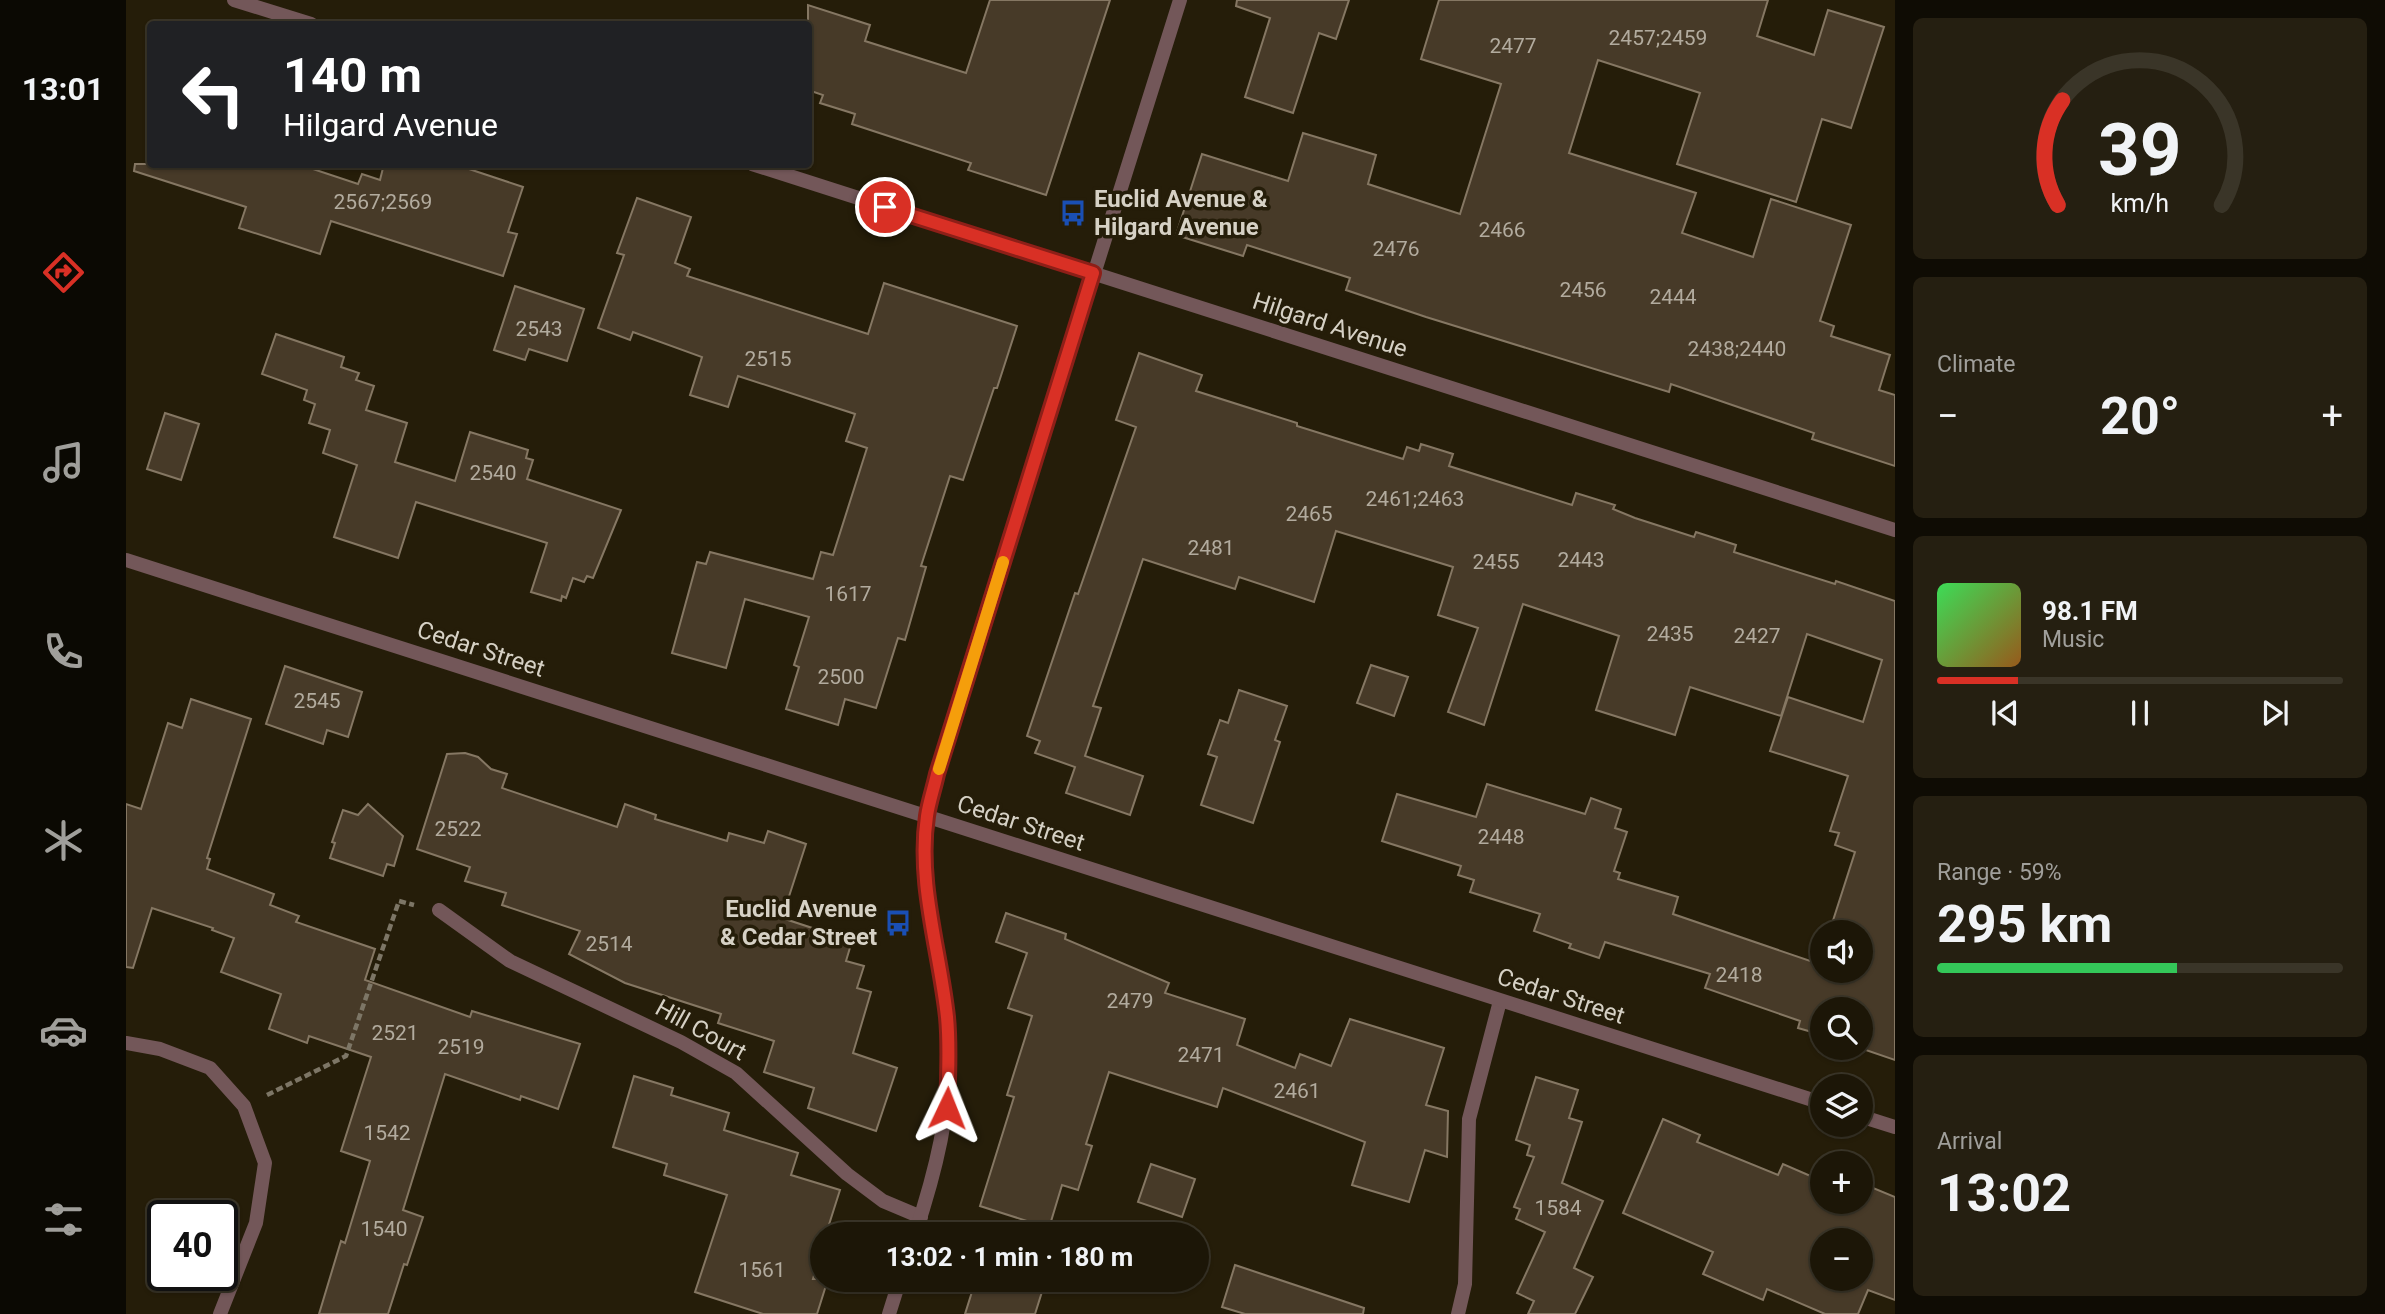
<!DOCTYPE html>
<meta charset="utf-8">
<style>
:root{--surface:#1c1607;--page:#251f11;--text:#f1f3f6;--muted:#a09f9b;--line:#3a3528;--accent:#d93025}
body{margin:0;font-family:Roboto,sans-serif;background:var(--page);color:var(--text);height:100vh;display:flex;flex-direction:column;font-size:26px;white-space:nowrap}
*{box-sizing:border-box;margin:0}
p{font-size:23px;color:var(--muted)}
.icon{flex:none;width:38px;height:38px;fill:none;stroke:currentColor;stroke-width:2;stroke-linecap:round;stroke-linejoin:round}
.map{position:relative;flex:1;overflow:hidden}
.drawer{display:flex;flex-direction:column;gap:18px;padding:18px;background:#0f0c04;width:490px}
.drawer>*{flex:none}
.banner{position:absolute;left:21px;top:21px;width:665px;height:147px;border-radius:7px;box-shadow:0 2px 5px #0004,0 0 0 2px var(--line);background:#202124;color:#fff;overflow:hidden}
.controls{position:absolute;left:1684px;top:920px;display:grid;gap:14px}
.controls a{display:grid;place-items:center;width:63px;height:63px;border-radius:50%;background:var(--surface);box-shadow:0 2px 5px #0004,0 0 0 2px var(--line);font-size:35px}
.speed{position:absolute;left:21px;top:1200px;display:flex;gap:14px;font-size:35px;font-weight:700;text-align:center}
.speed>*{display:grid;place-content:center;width:91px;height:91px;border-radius:50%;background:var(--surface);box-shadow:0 2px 5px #0004,0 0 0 2px var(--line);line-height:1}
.speed .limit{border:4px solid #111;border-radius:10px;background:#fff;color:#111}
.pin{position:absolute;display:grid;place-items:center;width:60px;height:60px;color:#fff;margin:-30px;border:4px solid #fff;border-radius:50%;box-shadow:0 2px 7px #0007}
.me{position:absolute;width:77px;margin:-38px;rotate:2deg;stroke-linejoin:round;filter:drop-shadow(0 0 5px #0008)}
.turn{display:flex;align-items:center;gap:24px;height:147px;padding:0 21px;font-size:32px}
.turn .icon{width:91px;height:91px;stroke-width:2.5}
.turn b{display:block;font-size:49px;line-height:60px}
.big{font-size:52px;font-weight:700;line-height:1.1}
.drawer .card{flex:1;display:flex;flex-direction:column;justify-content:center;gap:10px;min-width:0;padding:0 24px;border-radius:10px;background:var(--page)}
.drawer .dial{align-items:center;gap:0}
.dial svg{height:182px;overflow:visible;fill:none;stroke:var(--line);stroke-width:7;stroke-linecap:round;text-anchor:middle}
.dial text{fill:var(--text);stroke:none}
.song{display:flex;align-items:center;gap:21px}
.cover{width:84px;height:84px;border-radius:10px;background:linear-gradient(135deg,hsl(130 70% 55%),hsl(30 70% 35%))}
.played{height:7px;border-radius:4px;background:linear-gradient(90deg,var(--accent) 20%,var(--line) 20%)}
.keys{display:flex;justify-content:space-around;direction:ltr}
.heat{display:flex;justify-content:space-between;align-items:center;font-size:38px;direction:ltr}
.charge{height:10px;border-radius:5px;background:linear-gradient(90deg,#34c759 59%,var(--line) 0)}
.trip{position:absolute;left:684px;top:1222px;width:399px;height:70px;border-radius:35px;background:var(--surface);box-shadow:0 2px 5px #0004,0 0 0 2px var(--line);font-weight:700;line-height:70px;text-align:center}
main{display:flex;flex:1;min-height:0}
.tabs{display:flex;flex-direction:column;width:126px;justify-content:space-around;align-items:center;background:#0b0903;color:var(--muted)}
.tabs .icon{width:49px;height:49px}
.tabs .active{color:var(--accent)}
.tabs b{font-size:32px;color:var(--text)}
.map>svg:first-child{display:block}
.building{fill:#473a28;stroke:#857763;stroke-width:2;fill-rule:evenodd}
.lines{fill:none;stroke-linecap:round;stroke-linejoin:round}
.path{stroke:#7d7666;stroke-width:4.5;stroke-dasharray:7 3.5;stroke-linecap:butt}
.minor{stroke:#735759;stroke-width:14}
.tertiary{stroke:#735759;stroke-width:14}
.route-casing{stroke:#8d1f18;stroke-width:18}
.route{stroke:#d93025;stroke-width:12}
.slow{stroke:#f59e0b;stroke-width:12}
.labels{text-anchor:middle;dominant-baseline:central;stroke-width:7;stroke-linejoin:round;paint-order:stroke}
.number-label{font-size:21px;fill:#b2ab9e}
.poi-label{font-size:24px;font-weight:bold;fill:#d6d1c5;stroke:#251d09;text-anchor:start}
.street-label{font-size:24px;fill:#d6d1c5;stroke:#251d09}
</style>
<main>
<nav class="tabs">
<b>13:01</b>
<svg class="icon active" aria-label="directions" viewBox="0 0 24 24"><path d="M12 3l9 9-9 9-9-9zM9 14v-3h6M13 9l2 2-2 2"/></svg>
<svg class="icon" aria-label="music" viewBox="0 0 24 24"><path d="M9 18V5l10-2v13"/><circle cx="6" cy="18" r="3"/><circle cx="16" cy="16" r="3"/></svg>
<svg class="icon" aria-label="phone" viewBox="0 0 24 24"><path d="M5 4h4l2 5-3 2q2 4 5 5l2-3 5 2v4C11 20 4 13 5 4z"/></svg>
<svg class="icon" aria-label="climate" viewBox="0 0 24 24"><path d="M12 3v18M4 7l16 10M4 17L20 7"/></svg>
<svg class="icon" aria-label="car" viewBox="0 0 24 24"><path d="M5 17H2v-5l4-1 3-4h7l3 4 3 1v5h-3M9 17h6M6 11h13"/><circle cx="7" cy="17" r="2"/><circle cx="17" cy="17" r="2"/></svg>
<svg class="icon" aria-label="filters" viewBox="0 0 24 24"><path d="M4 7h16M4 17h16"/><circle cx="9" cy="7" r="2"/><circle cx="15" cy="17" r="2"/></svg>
</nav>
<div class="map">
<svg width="1769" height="1314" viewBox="0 0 1769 1314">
<rect width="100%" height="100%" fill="#251d09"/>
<g class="building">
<polygon points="864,0 984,0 920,195 842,170 845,163 726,124 729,114 694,103 697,95 682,90 682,5 744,25 739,41 840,73"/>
<polygon points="1111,0 1223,0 1210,39 1193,33 1167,113 1119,97 1144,18 1110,6"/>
<polygon points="1313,0 1642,0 1631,36 1688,55 1702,10 1758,27 1725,128 1696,119 1670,202 1551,164 1574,93 1472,60 1443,153 1570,193 1556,233 1627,257 1645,199 1725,225 1694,321 1708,326 1705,336 1764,355 1753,390 1769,395 1769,466 1686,439 1688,433 1545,384 1543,392 1300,317 1220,290 1224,278 1121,245 1117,256 1050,235 1076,154 1162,181 1177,133 1250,155 1242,184 1334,214 1375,84 1295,59"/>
<polygon points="9,164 172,164 232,184 236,174 254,180 258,164 328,164 397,187 382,232 391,234 377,276 205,221 194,254 113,228 120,207 8,171"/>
<polygon points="511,198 565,217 549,263 564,269 561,276 742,334 758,283 891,326 871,388 868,388 837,480 824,476 795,566 800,567 779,640 772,638 750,708 719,699 712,725 660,709 673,667 668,665 683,617 619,599 600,668 546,653 571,562 580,564 584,552 687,579 695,552 707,555 741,448 720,441 729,414 612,376 602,407 564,395 576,357 507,332 504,340 472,328 498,255 491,253"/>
<polygon points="389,286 458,309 441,361 403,349 399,360 368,350"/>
<polygon points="150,334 218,357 215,367 233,373 230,380 248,386 240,410 281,423 269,462 329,481 344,432 402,450 400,458 407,460 401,479 495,510 467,578 461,576 458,582 447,578 440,598 436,596 435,601 405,592 421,543 290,502 272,558 208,537 231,465 197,453 204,430 183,423 189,404 178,400 181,390 136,374"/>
<polygon points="1013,353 1076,375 1070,391 1171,423 1171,426 1277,459 1281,447 1293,451 1295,444 1327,454 1323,466 1446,505 1450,493 1489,505 1487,509 1509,518 1568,537 1570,532 1610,545 1608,552 1709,584 1710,581 1769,601 1769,1060 1734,1048 1734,1010 1696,1010 1696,1035 1672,1028 1674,1021 1579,988 1584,974 1479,942 1473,958 1443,948 1445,944 1408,931 1414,914 1344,892 1348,880 1332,875 1335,866 1256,841 1271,794 1350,817 1361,784 1459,814 1465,798 1495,809 1489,828 1501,832 1488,871 1494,873 1492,879 1552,897 1547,914 1693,964 1696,955 1696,971 1734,971 1734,933 1703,933 1729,852 1709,845 1713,833 1704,831 1722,776 1644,751 1662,697 1737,722 1756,660 1681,634 1655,716 1564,687 1549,735 1470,710 1493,636 1397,604 1358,725 1322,712 1352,628 1312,615 1327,567 1210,531 1188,602 1113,577 1109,589 1017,559 967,706 975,708 959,756 1017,776 1004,815 940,793 949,767 909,753 914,741 901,736 949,593 952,594 1010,427 990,420"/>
<polygon points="39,413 73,424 55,480 21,469"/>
<polygon points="1245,665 1282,677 1268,716 1231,703"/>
<polygon points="159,666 236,692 222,737 201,730 197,744 140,724"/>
<polygon points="1113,690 1161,706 1149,740 1154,742 1127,823 1075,805 1091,757 1082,754 1094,720 1102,723"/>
<polygon points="65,699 125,719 81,858 84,859 81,869 148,894 144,905 173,916 170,922 249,949 239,980 344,1017 346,1011 454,1044 432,1109 395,1096 394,1100 319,1074 277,1210 297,1217 281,1265 278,1264 262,1314 193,1314 215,1241 219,1243 244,1161 215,1151 245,1057 183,1036 181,1043 143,1029 155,994 95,972 108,938 86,930 87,928 26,908 7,968 0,967 0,804 15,809 42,723 56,728"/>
<polygon points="339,753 352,757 365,769 381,774 376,788 491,827 499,804 530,815 529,819 601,841 603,833 638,843 642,831 680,844 656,918 726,941 720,961 738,966 731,988 745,992 727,1053 771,1068 750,1131 682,1108 688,1088 638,1072 648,1041 592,1023 595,1014 499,983 443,954 454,931 376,905 380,893 339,881 344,867 291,849 321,754"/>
<polygon points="242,804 277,836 268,866 261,864 257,876 204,858 209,843 206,842 217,810 232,815"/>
<polygon points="880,913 940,934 939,939 1043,983 1039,993 1119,1019 1111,1045 1169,1068 1174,1054 1205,1066 1224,1019 1318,1048 1300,1105 1322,1111 1321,1157 1299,1150 1283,1202 1226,1185 1239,1142 1097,1088 1091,1107 983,1072 960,1144 966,1146 952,1190 936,1185 923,1228 854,1206 888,1097 881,1095 906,1016 882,1008 901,953 870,942"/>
<polygon points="508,1076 547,1088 545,1095 603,1113 598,1130 672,1153 665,1175 714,1190 700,1234 696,1234 696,1247 687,1279 702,1279 691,1314 637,1314 569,1292 601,1195 538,1175 541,1164 487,1147"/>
<polygon points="1410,1077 1452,1090 1443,1118 1456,1122 1436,1183 1477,1201 1448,1268 1467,1277 1449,1314 1402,1314 1408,1301 1391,1293 1419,1232 1390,1219 1394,1209 1388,1207 1408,1157 1401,1155 1404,1145 1390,1140"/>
<path d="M1537 1119 1574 1135 1571 1142 1652 1175 1657 1164 1696 1181V1202H1734L1735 1183 1769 1197V1300L1742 1290 1732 1314H1699L1641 1289 1637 1300 1577 1274 1587 1252 1497 1213ZM1696 1241H1734V1279H1696Z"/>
<polygon points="1025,1164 1069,1179 1056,1217 1012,1202"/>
<polygon points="1109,1265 1238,1308 1237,1314 1119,1314 1096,1307"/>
<polygon points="850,1279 920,1279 909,1314 839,1314"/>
</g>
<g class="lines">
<polyline class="path" points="141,1095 220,1056 273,901 288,905"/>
<g class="minor">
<polyline points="108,0 185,24"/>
<polyline points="626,164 1769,530"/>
<polyline points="313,910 384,961 555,1042 610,1073 721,1174 757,1201 795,1217"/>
<polyline points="0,1043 34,1049 84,1068 118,1106 139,1163 130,1223 94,1314"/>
<polyline points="1332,1314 1339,1284 1343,1119 1374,1001"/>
</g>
<g class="tertiary">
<polyline points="0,560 1696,1103"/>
<polyline points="1734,1116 1769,1127"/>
<path d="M789 1234C809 1174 826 1108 823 1045 819 969 790 893 801 816 803 802 808 788 811 774L1054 0"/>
<polyline points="763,1314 774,1279"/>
</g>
</g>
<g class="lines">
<g class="route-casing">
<path id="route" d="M759 207 967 273 811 774C808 788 803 802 801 816 791 883 814 951 821 1017 824 1048 822 1077 821 1108"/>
</g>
<use href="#route" class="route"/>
<polyline class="slow" points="813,769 877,562"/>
</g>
<defs>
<g id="bus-bare" transform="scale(2.1)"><path d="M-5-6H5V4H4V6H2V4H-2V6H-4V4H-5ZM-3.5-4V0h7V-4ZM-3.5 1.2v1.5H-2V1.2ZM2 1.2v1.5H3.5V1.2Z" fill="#1a4fb4" stroke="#251d09" stroke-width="2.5" paint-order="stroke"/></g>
</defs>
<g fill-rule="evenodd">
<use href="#bus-bare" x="947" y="213"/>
<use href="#bus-bare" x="772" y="923"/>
</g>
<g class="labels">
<g class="number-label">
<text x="1532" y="38">2457;2459</text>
<text x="1387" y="46">2477</text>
<text x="257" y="202">2567;2569</text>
<text x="1376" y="230">2466</text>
<text x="1270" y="249">2476</text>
<text x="1457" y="290">2456</text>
<text x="1547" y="297">2444</text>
<text x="413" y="329">2543</text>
<text x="1611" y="349">2438;2440</text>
<text x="642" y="359">2515</text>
<text x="367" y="473">2540</text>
<text x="1289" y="499">2461;2463</text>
<text x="1183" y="514">2465</text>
<text x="1085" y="548">2481</text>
<text x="1455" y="560">2443</text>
<text x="1370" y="562">2455</text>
<text x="722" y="594">1617</text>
<text x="1544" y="634">2435</text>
<text x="1631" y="636">2427</text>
<text x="715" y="677">2500</text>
<text x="191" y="701">2545</text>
<text x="332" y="829">2522</text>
<text x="1375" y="837">2448</text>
<text x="483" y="944">2514</text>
<text x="1613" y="975">2418</text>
<text x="1004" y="1001">2479</text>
<text x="269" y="1033">2521</text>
<text x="335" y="1047">2519</text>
<text x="1075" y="1055">2471</text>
<text x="1171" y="1091">2461</text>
<text x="261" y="1133">1542</text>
<text x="1432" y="1208">1584</text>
<text x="258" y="1229">1540</text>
<text x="636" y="1270">1561</text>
</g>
<g class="poi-label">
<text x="968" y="199">Euclid Avenue &amp;<tspan x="968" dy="28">Hilgard Avenue</tspan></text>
<text x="751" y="909" text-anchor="end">Euclid Avenue<tspan x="751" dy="28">&amp; Cedar Street</tspan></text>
</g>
<g class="street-label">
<text transform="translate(1204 325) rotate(18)">Hilgard Avenue</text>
<text transform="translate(355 649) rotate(18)">Cedar Street</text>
<text transform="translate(895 823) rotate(18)">Cedar Street</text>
<text transform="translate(1435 996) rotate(18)">Cedar Street</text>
<text transform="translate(575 1030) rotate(29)">Hill Court</text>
</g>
</g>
</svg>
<div class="controls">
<a><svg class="icon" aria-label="sound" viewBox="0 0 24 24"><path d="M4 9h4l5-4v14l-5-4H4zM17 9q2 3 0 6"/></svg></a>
<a><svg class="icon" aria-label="search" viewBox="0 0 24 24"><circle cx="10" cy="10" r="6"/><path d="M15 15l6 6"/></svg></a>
<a><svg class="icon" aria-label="layers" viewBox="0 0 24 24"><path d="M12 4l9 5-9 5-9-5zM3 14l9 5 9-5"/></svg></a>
<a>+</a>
<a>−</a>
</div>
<div class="speed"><div class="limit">40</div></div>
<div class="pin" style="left:759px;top:207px;background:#d93025"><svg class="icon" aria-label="arrive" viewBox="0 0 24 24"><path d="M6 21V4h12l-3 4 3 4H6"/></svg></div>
<svg class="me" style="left:821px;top:1108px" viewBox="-20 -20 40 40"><path d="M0-17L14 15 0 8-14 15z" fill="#d93025" stroke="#fff" stroke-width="4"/></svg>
<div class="trip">13:02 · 1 min · 180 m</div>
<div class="banner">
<div class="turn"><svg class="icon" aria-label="left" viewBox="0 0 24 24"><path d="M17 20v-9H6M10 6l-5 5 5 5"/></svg><div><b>140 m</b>Hilgard Avenue</div></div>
</div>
</div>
<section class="drawer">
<div class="card dial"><svg viewBox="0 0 100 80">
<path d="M14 69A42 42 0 1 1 86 69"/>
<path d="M14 69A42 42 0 0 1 16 23" stroke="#d93025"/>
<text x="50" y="56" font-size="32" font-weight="700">39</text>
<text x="50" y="72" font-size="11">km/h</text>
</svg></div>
<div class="card"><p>Climate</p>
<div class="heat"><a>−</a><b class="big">20°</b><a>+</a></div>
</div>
<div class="card">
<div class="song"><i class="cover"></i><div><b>98.1 FM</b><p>Music</p></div></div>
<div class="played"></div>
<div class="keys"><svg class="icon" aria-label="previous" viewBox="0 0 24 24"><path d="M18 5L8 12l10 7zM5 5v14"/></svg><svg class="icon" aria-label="pause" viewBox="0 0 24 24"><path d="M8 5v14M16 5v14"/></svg><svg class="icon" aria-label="next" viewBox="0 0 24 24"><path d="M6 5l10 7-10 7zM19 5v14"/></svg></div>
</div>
<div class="card"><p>Range · 59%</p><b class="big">295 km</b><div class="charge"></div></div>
<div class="card"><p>Arrival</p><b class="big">13:02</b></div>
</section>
</main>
